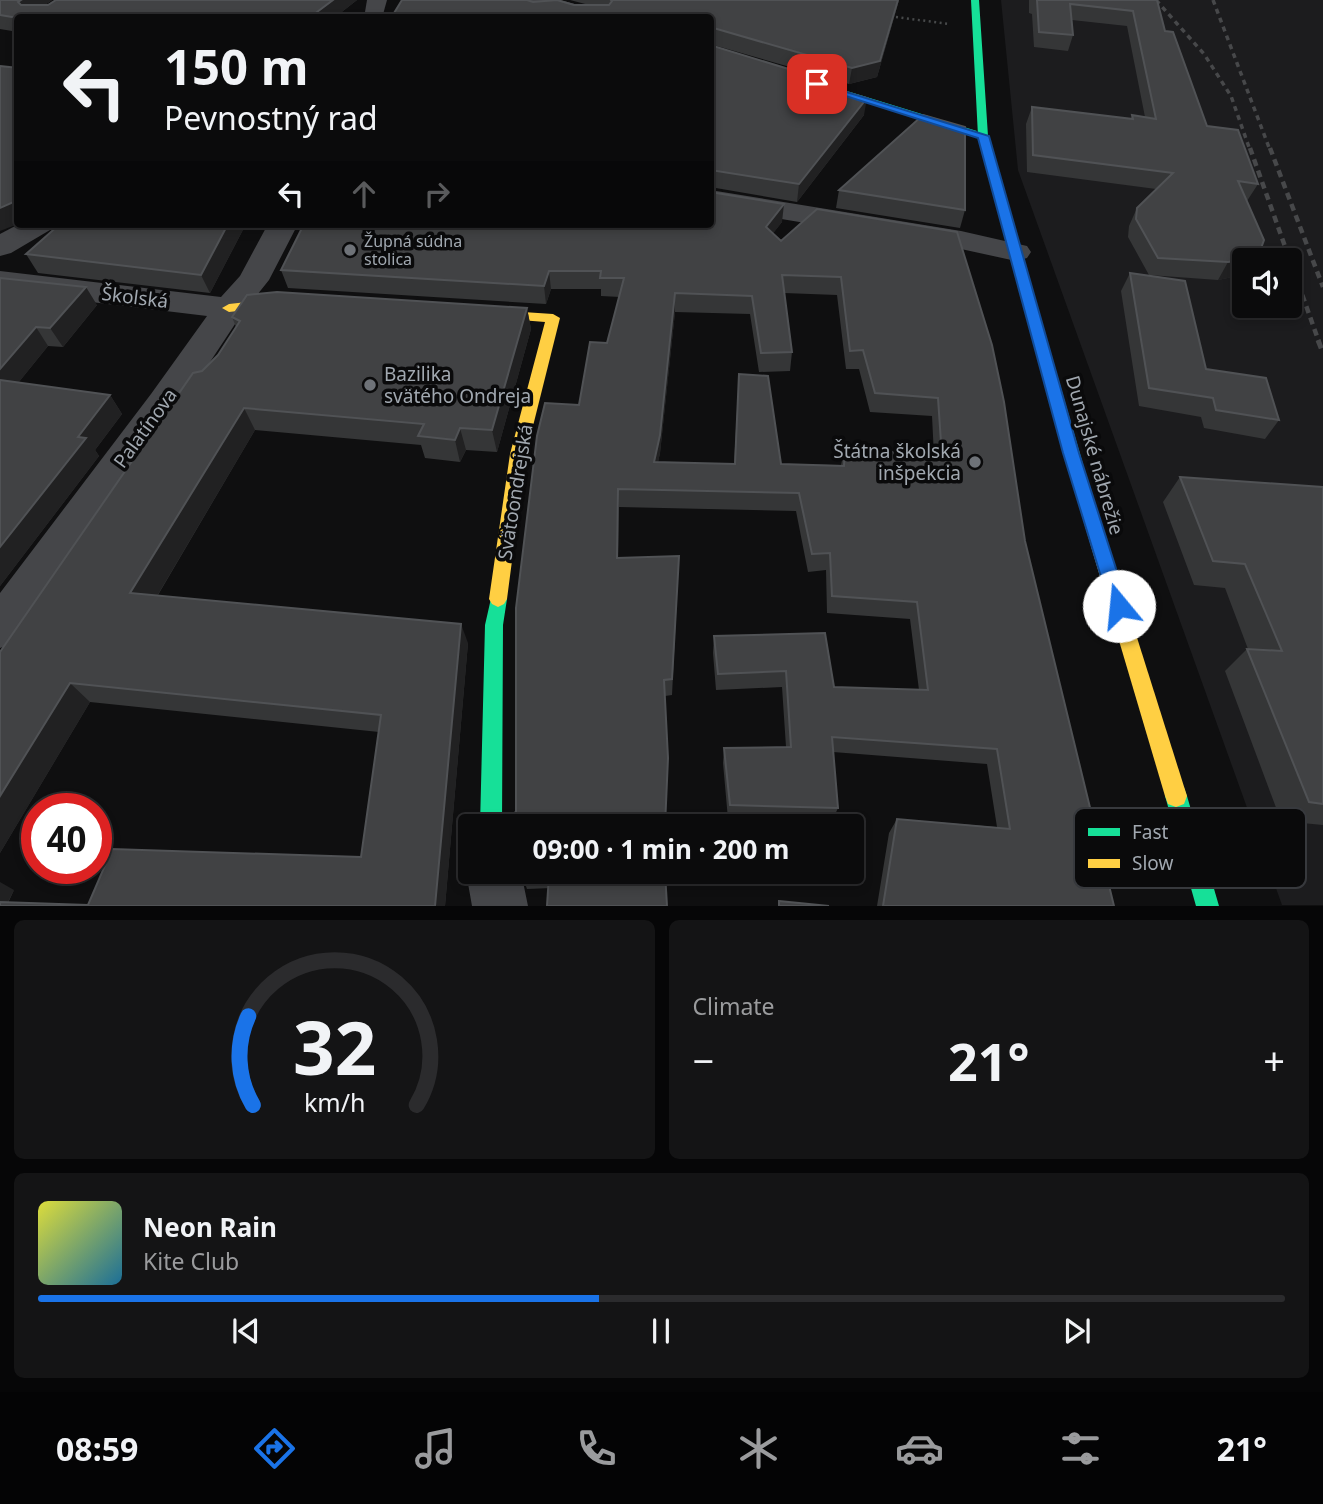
<!DOCTYPE html>
<meta charset="utf-8">
<style>
:root{--surface:#0b0b0c;--page:#141415;--text:#f1f3f6;--muted:#9a9b9d;--line:#2b2b2d;--accent:#1a73e8}
body{margin:0;font-family:"Noto Sans",sans-serif;background:var(--page);color:var(--text);height:100vh;display:flex;flex-direction:column;font-size:26px;white-space:nowrap}
*{box-sizing:border-box;margin:0}
p{font-size:23px;color:var(--muted)}
.icon{flex:none;width:38px;height:38px;fill:none;stroke:currentColor;stroke-width:2;stroke-linecap:round;stroke-linejoin:round}
.map{position:relative;height:906px;overflow:hidden}
.side{display:flex;flex-direction:column;gap:14px;padding:14px;background:#060607;flex:1}
.side>*{flex:none}
.top-card{position:absolute;left:14px;top:14px;width:700px;height:214px;border-radius:7px;box-shadow:0 4px 10px #0003,0 0 0 2px var(--line);background:#0b0b0c;color:var(--text);overflow:hidden}
.controls{position:absolute;left:1232px;top:248px;display:grid;gap:14px}
.controls a{display:grid;place-items:center;width:70px;height:70px;border-radius:7px;background:var(--surface);box-shadow:0 4px 10px #0003,0 0 0 2px var(--line);font-size:35px}
.speed{position:absolute;left:21px;top:793px;display:flex;gap:14px;font-size:35px;font-weight:700;text-align:center}
.speed>*{display:grid;place-content:center;width:91px;height:91px;border-radius:50%;background:var(--surface);box-shadow:0 4px 10px #0003,0 0 0 2px var(--line);line-height:1}
.speed .limit{border:10px solid #d22;background:#fff;color:#111}
.pin{position:absolute;display:grid;place-items:center;width:60px;height:60px;color:#fff;margin:-30px;border-radius:14px;box-shadow:0 4px 10px #0006}
.me{position:absolute;width:77px;margin:-38px;rotate:343deg;stroke-linejoin:round;filter:drop-shadow(0 0 5px #0008)}
.turn{display:flex;align-items:center;gap:24px;height:147px;padding:0 35px;font-size:32px}
.turn .icon{width:91px;height:91px;stroke-width:2.5}
.turn b{display:block;font-size:49px;line-height:60px}
.lanes{display:flex;align-items:center;height:66px;padding:0 35px;background:#0003;justify-content:center;gap:35px;direction:ltr}
.lanes .off{opacity:.35}
.big{font-size:52px;font-weight:700;line-height:1.1}
.side .tile{flex:1;display:flex;flex-direction:column;justify-content:center;gap:10px;min-width:0;padding:0 24px;border-radius:10px;background:var(--page)}
.side .dial{align-items:center;gap:0}
.dial svg{height:182px;overflow:visible;fill:none;stroke:var(--line);stroke-width:7;stroke-linecap:round;text-anchor:middle}
.dial text{fill:var(--text);stroke:none}
.song{display:flex;align-items:center;gap:21px}
.cover{width:84px;height:84px;border-radius:10px;background:linear-gradient(135deg,hsl(60 70% 55%),hsl(200 70% 35%))}
.played{height:7px;border-radius:4px;background:linear-gradient(90deg,var(--accent) 45%,var(--line) 45%)}
.keys{display:flex;justify-content:space-around;direction:ltr}
.heat{display:flex;justify-content:space-between;align-items:center;font-size:38px;direction:ltr}
.side .tiles{flex:1;display:grid;gap:14px;grid-template-columns:1fr 1fr}
.tile:last-child{grid-column:span 2}
.trip{position:absolute;left:458px;top:814px;width:406px;height:70px;border-radius:7px;background:var(--surface);box-shadow:0 4px 10px #0003,0 0 0 2px var(--line);font-weight:700;line-height:70px;text-align:center}
.tabs{display:flex;height:112px;justify-content:space-around;align-items:center;background:#040405;color:var(--muted)}
.tabs .icon{width:49px;height:49px}
.tabs .current{color:var(--accent)}
.tabs b{font-size:32px;color:var(--text)}
.map>svg:first-child{display:block}
.built{fill:#1c1c1e;fill-rule:evenodd}
.lines{fill:none;stroke-linecap:round;stroke-linejoin:round}
.path{stroke:#47494a;stroke-width:2.5;stroke-dasharray:2 3.5;stroke-linecap:butt}
.street{fill:#454649;fill-rule:evenodd}
.fast{fill:#16e098;fill-rule:evenodd}
.slow{fill:#ffcf43;fill-rule:evenodd}
.rail-far2{stroke:#47484a;stroke-width:3.5;stroke-dasharray:5 4.5;stroke-linecap:butt}
.rail-far1{stroke:#47484a;stroke-width:4.5;stroke-dasharray:7 5;stroke-linecap:butt}
.rail{stroke:#47484a;stroke-width:5;stroke-dasharray:9 7;stroke-linecap:butt}
.wall{fill:#353637;fill-rule:evenodd}
.shaded-wall{fill:#212122}
.building{fill:#414244;stroke:#505255;stroke-width:2;fill-rule:evenodd}
.route{fill:#1a73e8;stroke:#114b97;stroke-width:2}
.poi-dot{fill:#6e7278;stroke:#0a0a0b;stroke-width:2.5}
.labels{text-anchor:middle;dominant-baseline:central;stroke-width:7;stroke-linejoin:round;paint-order:stroke}
.far-poi-label{font-size:16px;fill:#a1a8b0;stroke:#0a0a0b;text-anchor:start}
.street-label{font-size:19px;fill:#a1a8b0;stroke:#0a0a0b}
.poi-label{font-size:19px;fill:#a1a8b0;stroke:#0a0a0b;text-anchor:start}
.key{fill:#0a0a0b;stroke:#37393d;stroke-width:2}
.key-label{font-size:19px;fill:#a1a8b0}
</style>
<div class="map">
<svg width="1323" height="906" viewBox="0 0 1323 906">
<rect width="100%" height="100%" fill="#0f0f10"/>
<path class="built" d="M1001 0H1323V905H1282L1018 170ZM1244 261H1290V306H1244Z"/>
<g class="lines">
<polyline class="path" points="896,17 949,24"/>
<g class="street">
<polygon points="367,0 387,0 382,18 364,18"/>
<polygon points="527,0 560,0 608,13 610,18 575,18 530,4"/>
<polygon points="710,190 961,231 1027,246 1031,252 1027,258 1016,261 961,249 710,207"/>
<polygon points="19,224 55,224 50,230 11,253 0,256 0,234"/>
<polygon points="268,224 298,224 269,280 241,315 177,412 16,642 0,648 0,593 151,394 207,316 0,291 0,271 221,297 240,276"/>
<polygon points="471,862 471,872 521,872 528,906 472,906 466,872"/>
</g>
<g class="fast">
<polygon points="971,0 979,0 988,136 1091,492 1089,496 1077,496 1075,492 978,136"/>
<polygon points="815,83 821,83 977,131 968,133 815,87"/>
<polygon points="498,591 504,594 507,599 503,625 502,826 480,826 485,625 492,594"/>
<polygon points="1176,785 1184,788 1187,796 1219,906 1196,906 1165,796 1168,788"/>
</g>
<g class="slow">
<polygon points="292,297 297,298 297,304 229,312 222,308 229,304"/>
<polygon points="478,309 553,314 560,318 526,454 507,599 504,604 498,607 492,604 489,599 510,454 545,322 473,316 471,313 473,310"/>
<polygon points="1083,486 1089,488 1091,492 1187,796 1184,804 1176,807 1168,804 1165,796 1075,492 1077,488"/>
</g>
<g class="rail-far2">
<polyline points="1156,0 1204,54 1231,96 1250,150"/>
<polyline points="1213,0 1270,150"/>
</g>
<g class="rail-far1">
<polyline points="1250,148 1319,342"/>
<polyline points="1270,148 1323,287"/>
</g>
<polyline class="rail" points="1318,340 1323,353"/>
</g>
<g class="wall">
<polygon points="0,0 52,0 45,5 48,5 56,0 357,0 334,18 18,18 18,32 0,29"/>
<polygon points="570,0 899,0 877,77 849,84 710,44 710,18 533,2 589,5"/>
<polygon points="1029,0 1157,0 1165,31 1207,126 1258,184 1247,201 1260,251 1254,261 1244,261 1237,276 1218,280 1149,275 1128,237 1129,226 1137,208 1156,189 1027,172 1026,124 1032,107 1131,119 1132,115 1145,117 1127,26 1072,20 1073,35 1068,51 1034,47 1032,14 1029,13"/>
<polygon points="710,45 814,83 864,115 797,202 710,187"/>
<polygon points="839,190 965,210 960,228 836,208"/>
<path d="M782 222 773 233 781 241 957 232 1025 541 1114 906H877L889 833 897 819 997 827 987 764 833 752 838 808 832 821 728 819 723 763 724 748 786 747 782 687 716 690 713 653 714 636 834 687 919 690 910 619 827 613 826 570 808 572 796 511 619 507 618 558 679 556 672 695 665 696 668 773 516 812 579 405 607 343 620 297 601 296V289H551L546 304 288 288 281 270ZM784 293 837 295 846 369H859L870 412 932 416 934 456 845 447 841 465 781 464 739 374 734 464 658 462 660 453 675 312 750 314 759 372 790 371 792 352Z"/>
<polygon points="246,224 210,293 38,273 26,254"/>
<polygon points="1130,273 1206,369 1279,420 1265,439 1204,428 1201,417 1139,406 1121,291"/>
<polygon points="0,278 97,305 63,347 48,346 18,383 110,395 122,414 95,450 99,456 0,586"/>
<polygon points="527,308 531,329 497,452 466,450 460,462 425,458 421,445 255,430 158,595 468,643 445,906 0,906 14,890 8,903 88,905 361,857 379,732 90,702 0,853 0,652 218,355 236,327 232,317"/>
<polygon points="1180,477 1323,487 1323,825 1281,821 1225,671 1247,649 1248,649 1225,588 1194,585 1163,502"/>
<polygon points="521,872 671,872 671,883 527,889"/>
</g>
<g class="shaded-wall">
<polygon points="21,0 52,0 27,18 18,2"/>
<polygon points="333,0 357,0 334,18 309,18"/>
<polygon points="898,0 899,0 877,77 849,84 852,68"/>
<polygon points="815,77 813,94 804,80"/>
<polygon points="867,98 864,115 797,202 799,184"/>
<polygon points="18,200 18,224 0,231 0,208"/>
<polygon points="784,204 782,222 764,245 766,227"/>
<polygon points="228,224 246,224 210,293 201,275"/>
<polygon points="1260,251 1254,261 1244,261 1244,272 1237,276 1218,280 1228,262"/>
<polygon points="549,271 551,289 546,304 544,286"/>
<polygon points="86,287 97,305 63,347 50,328"/>
<polygon points="675,293 675,312 660,453 654,480 654,462"/>
<polygon points="527,308 531,329 497,452 492,430"/>
<polygon points="36,327 48,346 6,398 0,390 0,369"/>
<polygon points="110,395 122,414 95,450 99,456 0,586 0,547 78,437"/>
<polygon points="244,408 255,430 147,613 130,593"/>
<polygon points="460,428 466,450 460,462 455,440"/>
<polygon points="618,489 619,507 618,576 617,558"/>
<polygon points="461,624 468,643 445,906 435,906"/>
<polygon points="70,683 90,702 0,853 0,796"/>
<polygon points="0,882 14,890 6,906 0,906"/>
</g>
<g class="building">
<polygon points="0,0 21,0 18,2 21,5 48,5 56,0 333,0 309,18 18,18 0,15"/>
<polygon points="402,0 527,0 533,2 557,0 574,5 609,5 612,1 611,0 898,0 880,61 852,68 710,27 710,18 391,18"/>
<polygon points="1037,0 1157,0 1165,31 1173,32 1207,126 1238,130 1258,184 1238,181 1264,240 1260,251 1248,259 1228,262 1158,258 1136,219 1137,208 1173,173 1033,155 1032,107 1133,119 1132,115 1156,119 1133,11 1070,4 1073,35 1039,32"/>
<polygon points="710,45 815,77 804,80 867,98 799,184 710,170"/>
<polygon points="0,66 18,68 18,200 0,208"/>
<polygon points="923,115 965,127 965,210 839,190"/>
<path d="M710 192 784 204 766 227 781 241 817 209 957 232 992 345 1004 402 1025 541 1114 906H883L897 819 1010 829 997 749 832 737 838 808 730 805 724 748 791 747 786 671 718 674 714 636 825 633 834 687 928 690 917 602 832 596 830 553 812 554 799 493 618 489 617 558 679 556 672 679 664 680 668 758 665 826H511L510 815 516 812V608L537 436 545 403 579 405 590 342 607 343 624 278H600L601 271H549L544 286 281 270 304 224H710ZM782 275 841 277 850 351 863 350 875 393 938 398 942 457 845 447 844 466 781 464 768 376 739 374 735 464 654 462 660 435 675 293 752 296 761 353 792 352Z"/>
<polygon points="60,224 228,224 201,275 26,254"/>
<polygon points="1130,273 1185,281 1206,369 1266,378 1279,420 1216,410 1213,398 1149,388"/>
<polygon points="0,278 86,287 50,328 36,327 0,369"/>
<polygon points="277,292 527,308 492,430 460,428 455,440 418,436 424,424 244,408 130,593 461,624 435,906 0,906 0,902 88,905 112,849 361,857 381,715 70,683 0,796 0,652 193,373 202,371 218,355 240,321 232,317 247,295"/>
<polygon points="0,380 110,395 78,437 86,438 0,547"/>
<polygon points="1180,477 1323,487 1323,804 1309,802 1247,649 1282,651 1245,564 1213,561"/>
<polygon points="521,872 665,872 667,906 547,906 549,875 522,877"/>
<polygon points="779,901 829,906 779,906"/>
</g>
<polygon class="route" points="814,82 989,136 1079,453 1128,606 1125,612 1119,614 1112,612 1110,606 1063,453 978,138 814,86"/>
<g class="poi-dot">
<circle cx="350" cy="250" r="7"/>
<circle cx="370" cy="385" r="7"/>
<circle cx="975" cy="462" r="7"/>
</g>
<g class="labels">
<g class="far-poi-label">
<text x="364" y="241">Župná súdna<tspan x="364" dy="18">stolica</tspan></text>
</g>
<g class="street-label">
<text transform="translate(135 297) rotate(7)">Školská</text>
<text transform="translate(145 428) rotate(-54)">Palatínova</text>
<text transform="translate(1095 455) rotate(74)">Dunajské nábrežie</text>
<text transform="translate(515 492) rotate(-81)">Svätoondrejská</text>
</g>
<g class="poi-label">
<text x="384" y="374">Bazilika<tspan x="384" dy="22">svätého Ondreja</tspan></text>
<text x="961" y="451" text-anchor="end">Štátna školská<tspan x="961" dy="22">inšpekcia</tspan></text>
</g>
</g>
<rect x="1074" y="808" width="232" height="80" rx="10" class="key"/>
<rect x="1088" y="828" width="32" height="8" fill="#16e098"/>
<rect x="1088" y="859" width="32" height="9" fill="#ffcf43"/>
<g class="key-label">
<text x="1132" y="839">Fast</text>
<text x="1132" y="870">Slow</text>
</g>
</svg>
<div class="controls">
<a><svg class="icon" aria-label="sound" viewBox="0 0 24 24"><path d="M4 9h4l5-4v14l-5-4H4zM17 9q2 3 0 6"/></svg></a>
</div>
<div class="speed"><div class="limit">40</div></div>
<div class="pin" style="left:817px;top:84px;background:#d93025"><svg class="icon" aria-label="arrive" viewBox="0 0 24 24"><path d="M6 21V4h12l-3 4 3 4H6"/></svg></div>
<svg class="me" style="left:1119px;top:606px" viewBox="-20 -20 40 40"><circle r="19" fill="#fff"/><path d="M0-13L10 11 0 6-10 11z" fill="#1a73e8"/></svg>
<div class="trip">09:00 · 1 min · 200 m</div>
<div class="top-card">
<div class="turn"><svg class="icon" aria-label="left" viewBox="0 0 24 24"><path d="M17 20v-9H6M10 6l-5 5 5 5"/></svg><div><b>150 m</b>Pevnostný rad</div></div>
<div class="lanes"><svg class="icon" aria-label="left" viewBox="0 0 24 24"><path d="M17 20v-9H6M10 6l-5 5 5 5"/></svg><svg class="icon off" aria-label="ahead" viewBox="0 0 24 24"><path d="M12 20V5M6 11l6-6 6 6"/></svg><svg class="icon off" aria-label="right" viewBox="0 0 24 24"><path d="M7 20v-9h11M14 6l5 5-5 5"/></svg></div>
</div>
</div>
<section class="side">
<div class="tiles">
<div class="tile dial"><svg viewBox="0 0 100 80">
<path d="M14 69A42 42 0 1 1 86 69"/>
<path d="M14 69A42 42 0 0 1 12 30" stroke="#1a73e8"/>
<text x="50" y="56" font-size="32" font-weight="700">32</text>
<text x="50" y="72" font-size="11">km/h</text>
</svg></div>
<div class="tile"><p>Climate</p>
<div class="heat"><a>−</a><b class="big">21°</b><a>+</a></div>
</div>
<div class="tile">
<div class="song"><i class="cover"></i><div><b>Neon Rain</b><p>Kite Club</p></div></div>
<div class="played"></div>
<div class="keys"><svg class="icon" aria-label="previous" viewBox="0 0 24 24"><path d="M18 5L8 12l10 7zM5 5v14"/></svg><svg class="icon" aria-label="pause" viewBox="0 0 24 24"><path d="M8 5v14M16 5v14"/></svg><svg class="icon" aria-label="next" viewBox="0 0 24 24"><path d="M6 5l10 7-10 7zM19 5v14"/></svg></div>
</div>
</div>
</section>
<nav class="tabs">
<b>08:59</b>
<svg class="icon current" aria-label="directions" viewBox="0 0 24 24"><path d="M12 3l9 9-9 9-9-9zM9 14v-3h6M13 9l2 2-2 2"/></svg>
<svg class="icon" aria-label="music" viewBox="0 0 24 24"><path d="M9 18V5l10-2v13"/><circle cx="6" cy="18" r="3"/><circle cx="16" cy="16" r="3"/></svg>
<svg class="icon" aria-label="phone" viewBox="0 0 24 24"><path d="M5 4h4l2 5-3 2q2 4 5 5l2-3 5 2v4C11 20 4 13 5 4z"/></svg>
<svg class="icon" aria-label="climate" viewBox="0 0 24 24"><path d="M12 3v18M4 7l16 10M4 17L20 7"/></svg>
<svg class="icon" aria-label="car" viewBox="0 0 24 24"><path d="M5 17H2v-5l4-1 3-4h7l3 4 3 1v5h-3M9 17h6M6 11h13"/><circle cx="7" cy="17" r="2"/><circle cx="17" cy="17" r="2"/></svg>
<svg class="icon" aria-label="filters" viewBox="0 0 24 24"><path d="M4 7h16M4 17h16"/><circle cx="9" cy="7" r="2"/><circle cx="15" cy="17" r="2"/></svg>
<b>21°</b>
</nav>
